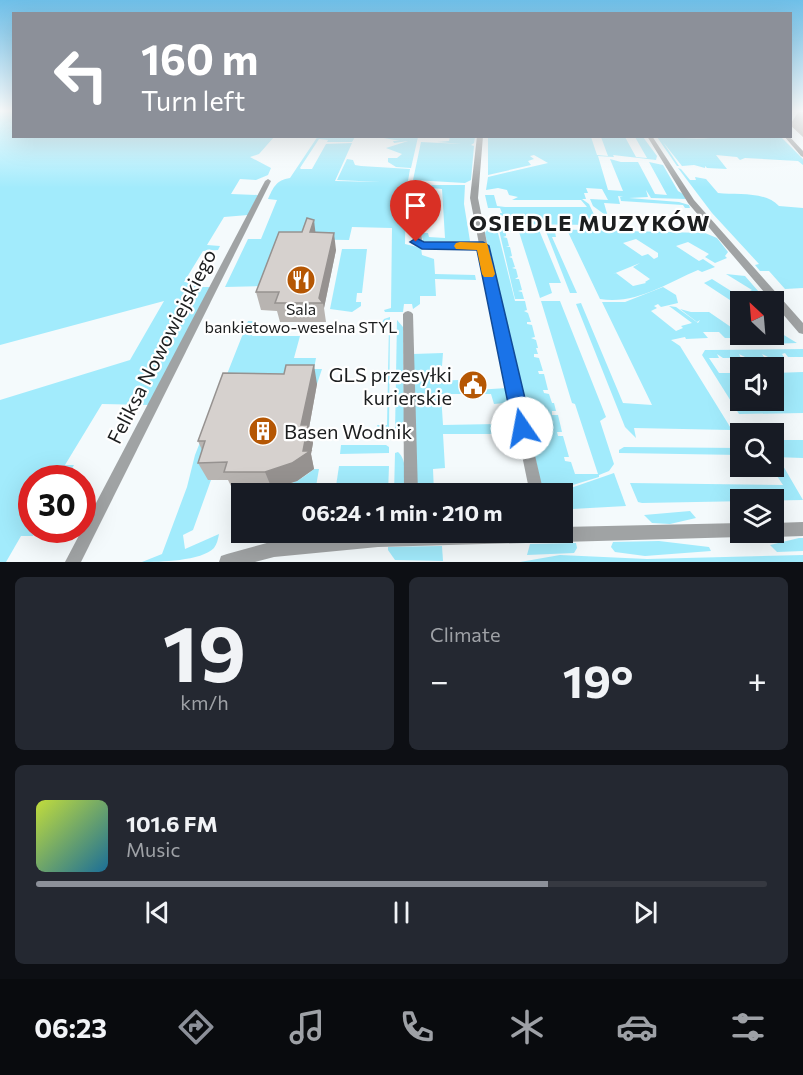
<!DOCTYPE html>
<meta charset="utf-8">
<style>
:root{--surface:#171b24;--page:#242831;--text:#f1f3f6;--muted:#9ea1a6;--line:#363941;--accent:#8c9099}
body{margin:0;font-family:Commissioner,sans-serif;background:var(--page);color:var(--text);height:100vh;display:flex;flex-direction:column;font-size:22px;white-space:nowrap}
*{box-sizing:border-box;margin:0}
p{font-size:20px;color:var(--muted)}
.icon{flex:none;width:33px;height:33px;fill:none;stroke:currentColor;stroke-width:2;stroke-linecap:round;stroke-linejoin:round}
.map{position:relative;height:562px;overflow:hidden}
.side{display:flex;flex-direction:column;gap:15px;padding:15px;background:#0d0f14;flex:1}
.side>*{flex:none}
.top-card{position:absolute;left:12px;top:12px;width:780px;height:126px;border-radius:0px;box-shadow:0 6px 24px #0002;background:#8c9099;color:#fff;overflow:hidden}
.needle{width:39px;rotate:334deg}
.fabs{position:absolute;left:730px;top:291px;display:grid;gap:12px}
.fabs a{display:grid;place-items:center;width:54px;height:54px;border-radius:0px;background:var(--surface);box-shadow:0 6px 24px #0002;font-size:30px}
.speed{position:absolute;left:18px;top:465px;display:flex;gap:12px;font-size:30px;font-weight:700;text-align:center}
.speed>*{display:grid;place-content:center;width:78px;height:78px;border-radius:50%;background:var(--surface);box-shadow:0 6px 24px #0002;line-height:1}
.speed .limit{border:9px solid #d22;background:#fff;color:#111}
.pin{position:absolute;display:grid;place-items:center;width:51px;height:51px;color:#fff;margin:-62px -26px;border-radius:50% 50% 50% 0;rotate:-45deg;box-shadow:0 0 6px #0007}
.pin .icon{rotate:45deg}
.me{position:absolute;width:66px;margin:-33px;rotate:348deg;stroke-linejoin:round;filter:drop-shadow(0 0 4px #0008)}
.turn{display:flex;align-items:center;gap:21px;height:126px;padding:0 30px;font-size:27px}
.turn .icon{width:78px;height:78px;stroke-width:2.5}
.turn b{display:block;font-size:42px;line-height:51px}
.big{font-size:45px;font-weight:700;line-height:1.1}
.side .tile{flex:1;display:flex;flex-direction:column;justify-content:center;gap:9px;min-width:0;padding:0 21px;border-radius:9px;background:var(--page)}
.side .dial{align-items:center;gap:0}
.dial b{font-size:78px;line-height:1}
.song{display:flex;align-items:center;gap:18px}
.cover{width:72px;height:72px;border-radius:9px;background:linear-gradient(135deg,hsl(70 70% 55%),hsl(200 70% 35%))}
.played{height:6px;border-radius:3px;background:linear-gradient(90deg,var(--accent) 70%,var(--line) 70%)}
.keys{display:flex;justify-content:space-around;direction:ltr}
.heat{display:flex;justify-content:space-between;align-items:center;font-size:33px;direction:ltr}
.side .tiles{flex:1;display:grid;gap:15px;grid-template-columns:1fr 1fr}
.tile:last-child{grid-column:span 2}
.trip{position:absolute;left:231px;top:483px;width:342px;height:60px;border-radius:0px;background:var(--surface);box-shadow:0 6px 24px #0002;font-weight:700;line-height:60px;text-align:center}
.dock{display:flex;height:96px;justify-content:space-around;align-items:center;background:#090b0e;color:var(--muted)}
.dock .icon{width:42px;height:42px}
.dock .selected{color:var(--accent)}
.dock b{font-size:27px;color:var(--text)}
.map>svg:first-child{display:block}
.green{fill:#a2ebfc;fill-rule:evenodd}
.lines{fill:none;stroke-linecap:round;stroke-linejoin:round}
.street{fill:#a0a3a4;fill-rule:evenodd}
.wall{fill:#b8b4b1}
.shaded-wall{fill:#969290}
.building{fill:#d6d1ce;stroke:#969290;stroke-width:1.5}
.route{fill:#1a73e8;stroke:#114b97;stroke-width:1.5}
.slow{fill:#f59e0b}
.labels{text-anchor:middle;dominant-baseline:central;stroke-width:4.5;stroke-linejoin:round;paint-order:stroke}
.poi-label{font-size:16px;fill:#1c1e1f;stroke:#fff}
.near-street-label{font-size:20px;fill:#1c1e1f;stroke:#fff}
.near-poi-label{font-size:20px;fill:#1c1e1f;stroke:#fff;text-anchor:end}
.district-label{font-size:22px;font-weight:bold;letter-spacing:1.5px;fill:#1c1e1f;stroke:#fff}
</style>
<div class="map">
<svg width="803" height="562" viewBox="0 0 803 562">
<rect width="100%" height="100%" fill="#f4fafc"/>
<g class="green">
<polygon points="0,110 13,110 14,136 274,137 259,154 250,157 271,168 268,175 256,180 240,179 231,194 258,195 248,215 224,217 207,245 220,246 218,250 203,251 184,282 199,283 198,287 211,287 150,405 102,404 65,465 74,465 67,478 32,478 32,530 37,530 33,536 21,536 6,562 0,562 0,400 130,360 164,301 0,345"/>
<path d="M318 136 355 137 352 142H327L328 140 319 139 300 168 301 169H312L326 144 352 143 335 181 381 182 337 180 347 159 353 160 355 165 361 166 410 169 408 181 406 182 405 244 421 248 422 255 434 259 435 274 475 275 476 280 435 279 436 296H420V304L413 309 412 304H404L403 312H385L384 310 391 308 392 228 352 227 349 240 280 239 262 286 225 287 248 239H261L277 200 268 199C273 188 276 180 290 178Z"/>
<polygon points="450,136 475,137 474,143 471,145 474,146 471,180 465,183 413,180 421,142 462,144 437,142 449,141"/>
<polygon points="530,136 591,137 597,155 608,156 601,137 625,137 636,157 647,158 635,137 643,137 657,156 656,160 613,155 614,157 598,156 608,190 623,191 610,159 621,162 638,162 655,194 667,195 649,162 663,165 678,191 683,194 686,199 651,198 646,190 648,197 629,198 679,202 689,205 690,208 685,208 683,205 621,201 620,197 623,197 618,196 620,204 604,203 608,217 593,206 590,199 608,200 602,189 586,188 588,193 584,193 586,199 582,199 589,204 598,223 596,225 509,224 506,216 500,216 500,213 502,213 500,208 488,208 485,195 494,195 497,206 505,207 587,207 581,200 512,200 518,197 509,195 507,190 498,188 486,190 488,177 548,163 534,155 530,156 534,159 528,161 531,165 488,175 488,137"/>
<polygon points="390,137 418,137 411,168 396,167 388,162 388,158 397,158 402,154 386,148 408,141 394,143 393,141 400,141 384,138"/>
<polygon points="657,137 710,139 683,137 781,137 803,159 803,165 798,161 745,158 740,160 737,157 716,155 727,169 707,168 705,166 705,168 694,165 682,166 663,142 679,166 677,166"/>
<path d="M678 168 681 169 690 180H696L695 177 706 179 718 193C737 195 765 191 779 206L803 208V288L785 289 769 271H760L755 265 759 264 712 213Z"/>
<polygon points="465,185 464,204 470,241 423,241 421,233 428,233 429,237 445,238 442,189 431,188 431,191 428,191 428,187 432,185"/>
<polygon points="488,229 497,229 515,301 525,301 527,310 524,311 528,313 531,322 527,322 527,324 532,325 535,337 531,338 536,340 538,348 536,348 538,354 534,354 534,357 539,358 543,371 538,371 539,374 544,374 548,390 543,390 544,393 549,394 552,403 554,403 556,411 552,411 552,415 558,415 562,432 557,432 558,436 563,436 569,457 564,457 565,461 571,462 575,474 598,474 575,404 572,403 541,301 560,301 606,417 600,421 614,464 609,471 599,475 599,477 563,488 571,511 563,510 562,494 543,493 485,233"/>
<path d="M545 229 705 233 717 238 728 252 725 256 727 258 715 263 705 257 709 254 688 242 676 246 699 261 703 259 715 267 702 272 698 270C667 283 636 305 600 299L568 232H555L556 237H552L577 293H570ZM636 239 658 253V257L654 259 648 254 642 256 623 243ZM640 263 633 267 650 279 645 282 646 283 633 286 616 273 613 274Z"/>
<polygon points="499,230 539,230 561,283 549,283 552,293 540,298 519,232 506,232 506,236 503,237 507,238 509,246 506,247 510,247 512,256 509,257 512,258 515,267 512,268 516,269 518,277 515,279 519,279 522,290 518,291 522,292 524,299 515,299"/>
<polygon points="342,249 367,249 362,293 357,293 356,302 361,302 361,306 352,312 330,309"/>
<polygon points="726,274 745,276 765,299 741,302 736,304 704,283 712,279 739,296 752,290"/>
<polygon points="663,287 676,295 678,303 661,307 658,304 654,306 657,308 651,311 676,331 683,328 681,326 692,323 669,306 676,307 698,323 700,320 697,322 680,309 691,312 709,312 744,336 774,334 774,329 797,343 741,345 735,338 725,338 719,332 703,332 708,338 686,339 685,337 671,340 680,346 732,430 634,428 636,438 625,427 576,304 581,303 623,403 652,405 602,302 625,302"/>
<polygon points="390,317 389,434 380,434 377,425 387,425 389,324 381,324 384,319"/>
<polygon points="397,320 403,327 404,420 400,429 395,432"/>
<path d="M248 321H257L252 336H300L294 358H316L314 369H322L317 384H291L208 480H211L193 530 183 535 185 549 219 534C218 539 217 544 214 548 202 561 159 562 142 562L162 554 187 487 195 455Z"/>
<polygon points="803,349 803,357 788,357 785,353 782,354 784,357 768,357 762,354 764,357 745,357 739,354 741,358 723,358 717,354 719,358 709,358 719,373 741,373 741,400 774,400 774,373 803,372 803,413 739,414 702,355 705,350 709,350"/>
<polygon points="443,353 442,366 439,366 440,373 438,374 438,381 458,380 460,391 507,388 509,396 505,403 494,404 491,394 441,394 443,425 496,424 495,412 500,412 516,422 518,435 505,445 500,445 497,434 443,434 445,468 433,469 434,493 417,493 413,354"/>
<polygon points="774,440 803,440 803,458 774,457"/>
<polygon points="341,445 386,445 389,447 389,453 340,454"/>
<polygon points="624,447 741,448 741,455 619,453 619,450"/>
<path d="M398 452C408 461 405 481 405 493L394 494 395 453Z"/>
<polygon points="774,463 782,464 803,500 642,503 638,502 630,483 783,485 771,467 774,466"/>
<polygon points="339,466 389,466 388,493 335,493"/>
<path d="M314 469H319L315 492 324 493H262L263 490C283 488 299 482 314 469Z"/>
<polygon points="614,473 626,506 572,509 565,490"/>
<polygon points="690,511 696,518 670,524 652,523 644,515"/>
<polygon points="799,538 803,538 803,551 777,552 770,545"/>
<polygon points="659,541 709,547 711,551 645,556 615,552 611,547 613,542"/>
<polygon points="576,543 577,548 574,553 527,555 530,544"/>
<polygon points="442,546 443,561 395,560 388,550 388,547"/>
<polygon points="560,555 647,559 803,555 803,562 520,562"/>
</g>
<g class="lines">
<g class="street">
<polygon points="477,136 483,136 478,198 496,288 544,494 530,494 479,248 422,248 414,244 413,191 416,189 419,191 422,243 479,244 470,198"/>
<polygon points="647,136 652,136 694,200 803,323 803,334 799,333 688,203"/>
<polygon points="784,136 789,136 803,151 803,157 801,156"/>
<polygon points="268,179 271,181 81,562 65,562 265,181"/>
<polygon points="408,311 411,312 413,314 418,494 404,494 403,314 405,312"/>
<polygon points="803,522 803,536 774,537 769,535 768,532 774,532 774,523"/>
<polygon points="741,523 741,532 747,532 746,535 741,537 378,547 274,557 255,562 219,562 221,556 227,554 274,541 366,532 562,532 562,527"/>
</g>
</g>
<g class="wall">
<polygon points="798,112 803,112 803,137 790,125"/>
<polygon points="315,232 336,250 324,308 326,322 280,322 277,311 261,310 256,292"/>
<polygon points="284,374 317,384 309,428 313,443 311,454 314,469 297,481 272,489 233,490 228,480 208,480 198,463 202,450 198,441"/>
</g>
<g class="shaded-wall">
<polygon points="314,220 316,237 310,232"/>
<polygon points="334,233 336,250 324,308 323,303 319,298"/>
<polygon points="314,365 317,384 309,428 313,443 311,454 314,469 297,481 272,489 265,472 301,425"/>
</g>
<g class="building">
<polygon points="307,218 314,220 310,232 334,233 319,298 323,303 275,303 279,292 256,292 279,232 302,232"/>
<polygon points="286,365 314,365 301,425 308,425 303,451 310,451 292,463 265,472 224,472 227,462 198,463 205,441 198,441 223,373 284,374"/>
</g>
<linearGradient id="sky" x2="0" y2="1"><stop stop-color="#6fc0e9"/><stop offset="0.59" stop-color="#fafdfe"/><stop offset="1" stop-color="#fafdfe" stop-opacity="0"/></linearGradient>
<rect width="803" height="188" fill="url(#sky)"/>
<polygon class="route" points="416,238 424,242 483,242 489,246 532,428 529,434 522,436 516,434 513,428 477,250 422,249 410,242"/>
<polygon class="slow" points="460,242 487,243 495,274 493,277 484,277 482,274 477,250 456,249 454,246 456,243"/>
<defs>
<g id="restaurant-disc" transform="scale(1.5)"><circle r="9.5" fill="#b55704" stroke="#fff"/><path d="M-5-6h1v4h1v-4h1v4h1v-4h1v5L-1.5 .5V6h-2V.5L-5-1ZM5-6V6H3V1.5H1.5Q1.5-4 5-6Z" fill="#fff"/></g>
<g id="civic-disc" transform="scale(1.5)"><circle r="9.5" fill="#b55704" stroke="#fff"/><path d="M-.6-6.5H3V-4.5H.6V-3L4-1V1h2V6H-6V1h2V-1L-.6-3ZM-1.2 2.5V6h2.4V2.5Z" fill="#fff"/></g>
<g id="building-disc" transform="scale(1.5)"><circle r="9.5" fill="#b55704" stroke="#fff"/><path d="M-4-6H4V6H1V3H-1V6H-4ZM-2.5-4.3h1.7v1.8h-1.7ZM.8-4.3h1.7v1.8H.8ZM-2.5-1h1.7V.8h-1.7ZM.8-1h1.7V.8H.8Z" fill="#fff"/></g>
</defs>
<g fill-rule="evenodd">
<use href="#restaurant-disc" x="301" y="280"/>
<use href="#civic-disc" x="473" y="385"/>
<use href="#building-disc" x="263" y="431"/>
</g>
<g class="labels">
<g class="poi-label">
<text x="301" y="308">Sala<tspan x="301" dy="18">bankietowo-weselna STYL</tspan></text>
</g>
<g class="near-street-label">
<text transform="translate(161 346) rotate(-63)">Feliksa Nowowiejskiego</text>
</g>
<g class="near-poi-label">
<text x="452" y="374">GLS przesyłki<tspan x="452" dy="23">kurierskie</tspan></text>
<text x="284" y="431" text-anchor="start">Basen Wodnik</text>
</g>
<g class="district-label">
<text x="590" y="222">OSIEDLE MUZYKÓW</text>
</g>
</g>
</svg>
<div class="fabs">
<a><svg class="needle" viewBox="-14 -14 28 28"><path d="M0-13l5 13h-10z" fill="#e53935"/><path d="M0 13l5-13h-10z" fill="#9ea1a6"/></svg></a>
<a><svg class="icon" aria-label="sound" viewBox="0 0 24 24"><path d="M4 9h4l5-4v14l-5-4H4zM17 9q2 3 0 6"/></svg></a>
<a><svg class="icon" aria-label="search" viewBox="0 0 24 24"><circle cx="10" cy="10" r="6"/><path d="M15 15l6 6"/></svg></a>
<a><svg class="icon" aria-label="layers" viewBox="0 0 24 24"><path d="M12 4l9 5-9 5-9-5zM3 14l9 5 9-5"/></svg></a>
</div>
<div class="speed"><div class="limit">30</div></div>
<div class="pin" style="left:416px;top:242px;background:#d93025"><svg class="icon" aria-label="arrive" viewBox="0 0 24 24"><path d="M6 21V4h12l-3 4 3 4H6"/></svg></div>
<svg class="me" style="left:522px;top:428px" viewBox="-20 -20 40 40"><circle r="19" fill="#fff"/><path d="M0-13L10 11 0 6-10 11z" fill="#1a73e8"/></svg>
<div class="trip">06:24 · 1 min · 210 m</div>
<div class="top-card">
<div class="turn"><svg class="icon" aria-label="left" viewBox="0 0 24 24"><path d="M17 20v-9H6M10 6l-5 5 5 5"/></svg><div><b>160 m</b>Turn left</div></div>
</div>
</div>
<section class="side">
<div class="tiles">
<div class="tile dial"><b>19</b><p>km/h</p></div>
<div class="tile"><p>Climate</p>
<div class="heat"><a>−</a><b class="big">19°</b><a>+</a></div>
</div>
<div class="tile">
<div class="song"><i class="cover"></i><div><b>101.6 FM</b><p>Music</p></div></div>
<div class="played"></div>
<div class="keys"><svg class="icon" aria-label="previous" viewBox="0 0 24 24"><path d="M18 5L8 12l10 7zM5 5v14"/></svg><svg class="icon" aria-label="pause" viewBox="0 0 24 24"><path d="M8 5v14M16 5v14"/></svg><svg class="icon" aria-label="next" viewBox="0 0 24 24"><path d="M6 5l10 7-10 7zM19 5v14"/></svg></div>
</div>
</div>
</section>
<nav class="dock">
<b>06:23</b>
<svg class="icon selected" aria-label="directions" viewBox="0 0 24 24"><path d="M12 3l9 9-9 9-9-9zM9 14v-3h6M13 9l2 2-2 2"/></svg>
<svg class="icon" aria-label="music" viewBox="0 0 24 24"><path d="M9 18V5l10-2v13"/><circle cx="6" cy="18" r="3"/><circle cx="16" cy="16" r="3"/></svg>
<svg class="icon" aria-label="phone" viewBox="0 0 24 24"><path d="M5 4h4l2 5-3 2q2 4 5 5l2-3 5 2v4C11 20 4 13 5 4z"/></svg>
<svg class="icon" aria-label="climate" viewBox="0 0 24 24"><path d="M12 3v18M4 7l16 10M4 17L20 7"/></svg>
<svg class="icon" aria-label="car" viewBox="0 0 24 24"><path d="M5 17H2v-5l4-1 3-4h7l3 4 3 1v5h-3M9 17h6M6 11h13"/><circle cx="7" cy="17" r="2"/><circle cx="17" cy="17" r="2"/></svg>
<svg class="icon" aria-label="filters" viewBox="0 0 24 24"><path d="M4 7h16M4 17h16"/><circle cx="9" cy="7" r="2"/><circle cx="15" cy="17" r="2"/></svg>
</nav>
